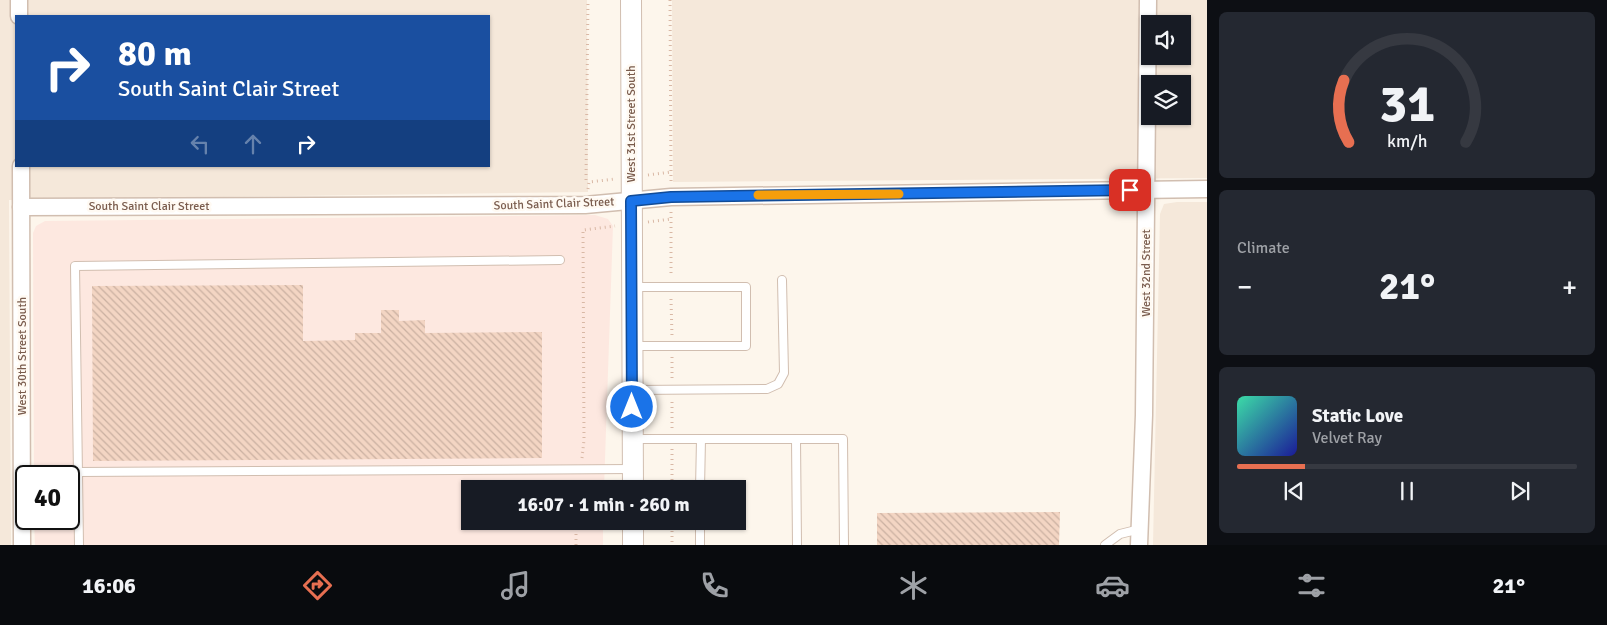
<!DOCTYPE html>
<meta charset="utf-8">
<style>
:root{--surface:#171b24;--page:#242831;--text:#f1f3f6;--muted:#9ea1a6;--line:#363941;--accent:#e76f51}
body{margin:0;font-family:Signika,sans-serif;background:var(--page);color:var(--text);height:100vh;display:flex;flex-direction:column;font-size:19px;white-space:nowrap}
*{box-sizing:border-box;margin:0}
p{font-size:16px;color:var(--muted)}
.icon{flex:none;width:28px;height:28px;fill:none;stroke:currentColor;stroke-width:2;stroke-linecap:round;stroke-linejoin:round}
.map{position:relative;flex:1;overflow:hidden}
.panel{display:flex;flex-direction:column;gap:12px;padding:12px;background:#0d0f14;width:400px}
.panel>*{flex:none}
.banner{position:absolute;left:15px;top:15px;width:475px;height:152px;border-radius:0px;box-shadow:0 1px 4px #0004;background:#1a4fa0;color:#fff;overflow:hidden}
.controls{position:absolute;left:1141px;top:15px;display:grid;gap:10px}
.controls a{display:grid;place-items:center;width:50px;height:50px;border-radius:0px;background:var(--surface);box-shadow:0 1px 4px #0004;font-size:25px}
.speed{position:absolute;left:15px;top:465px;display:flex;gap:10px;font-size:25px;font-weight:700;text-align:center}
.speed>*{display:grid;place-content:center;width:65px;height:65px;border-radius:50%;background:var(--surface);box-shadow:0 1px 4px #0004;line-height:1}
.speed .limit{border:2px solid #111;border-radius:8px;background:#fff;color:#111}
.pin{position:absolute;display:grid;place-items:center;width:42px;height:42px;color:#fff;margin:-21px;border-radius:10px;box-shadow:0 2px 8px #0006}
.me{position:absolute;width:55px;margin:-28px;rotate:0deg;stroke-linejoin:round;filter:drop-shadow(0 0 4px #0008)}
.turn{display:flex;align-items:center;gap:18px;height:105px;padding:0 20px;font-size:22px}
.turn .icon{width:65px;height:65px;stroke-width:2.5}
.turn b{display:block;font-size:35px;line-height:42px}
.lanes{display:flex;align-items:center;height:48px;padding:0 20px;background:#0003;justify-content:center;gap:25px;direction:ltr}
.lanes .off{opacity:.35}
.big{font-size:38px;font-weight:800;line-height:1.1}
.panel .card{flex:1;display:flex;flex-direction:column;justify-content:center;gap:8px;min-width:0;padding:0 18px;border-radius:8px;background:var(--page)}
.panel .dial{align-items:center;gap:0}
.dial svg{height:130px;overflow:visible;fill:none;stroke:var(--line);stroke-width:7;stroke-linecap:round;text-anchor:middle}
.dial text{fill:var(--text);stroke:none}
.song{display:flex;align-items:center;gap:15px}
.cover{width:60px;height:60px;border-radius:8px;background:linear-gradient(135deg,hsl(160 70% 55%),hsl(240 70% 35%))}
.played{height:5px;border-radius:2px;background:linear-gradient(90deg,var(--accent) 20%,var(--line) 20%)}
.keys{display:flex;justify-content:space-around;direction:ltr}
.heat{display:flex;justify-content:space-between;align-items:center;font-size:28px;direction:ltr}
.trip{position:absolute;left:461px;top:480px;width:285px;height:50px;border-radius:0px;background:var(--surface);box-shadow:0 1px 4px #0004;font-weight:800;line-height:50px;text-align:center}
.tabs{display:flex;height:80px;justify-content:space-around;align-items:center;background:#090b0e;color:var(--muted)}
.tabs .icon{width:35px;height:35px}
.tabs .on{color:var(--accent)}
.tabs b{font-size:22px;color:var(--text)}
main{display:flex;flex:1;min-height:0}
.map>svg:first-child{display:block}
.residential{fill:#f5e8da;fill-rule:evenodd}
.commercial{fill:#fde8e0}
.building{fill:url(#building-back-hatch)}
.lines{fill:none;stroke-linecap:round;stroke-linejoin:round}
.service-casing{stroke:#d1beb0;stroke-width:10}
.minor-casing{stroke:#d1beb0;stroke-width:19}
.tertiary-casing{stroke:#d1beb0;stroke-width:22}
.path{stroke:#d9b8a5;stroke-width:3;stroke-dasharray:1 4;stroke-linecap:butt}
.service{stroke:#fff;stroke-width:8}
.minor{stroke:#fff;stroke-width:16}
.tertiary{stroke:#fff;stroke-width:20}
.route-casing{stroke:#114b97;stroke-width:12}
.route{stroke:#1a73e8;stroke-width:9}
.slow{stroke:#f59e0b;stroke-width:9}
.labels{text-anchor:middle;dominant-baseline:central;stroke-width:5;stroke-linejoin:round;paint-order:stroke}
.street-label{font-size:12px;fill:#7a5c4d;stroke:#fffaf3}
</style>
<main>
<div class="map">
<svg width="1207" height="545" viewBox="0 0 1207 545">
<defs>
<pattern id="building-back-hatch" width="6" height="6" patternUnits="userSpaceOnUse" patternTransform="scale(1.25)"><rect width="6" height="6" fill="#f3d5c3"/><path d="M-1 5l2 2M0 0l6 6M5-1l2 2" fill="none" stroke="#cab0a1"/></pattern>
</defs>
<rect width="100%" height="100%" fill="#fdf6ec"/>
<g class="residential">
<path d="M0 0H587L588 192 9 200 11 545H0ZM16 16H489V166H16Z"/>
<path d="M672 0H1207V178L673 182ZM1150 24H1182V56H1150ZM1150 84H1182V116H1150Z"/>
<polygon points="1177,202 1207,202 1207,545 1153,545 1160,214 1164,204"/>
</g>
<polygon class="commercial" points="595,215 608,219 613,226 604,489 470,489 470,521 603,521 603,545 35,545 34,519 69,519 69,476 34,476 33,233 36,226 45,221"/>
<g class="building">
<polygon points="303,285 303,341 355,340 355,333 381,333 381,310 399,310 399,321 425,320 425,333 542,332 542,458 93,461 92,286"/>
<polygon points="1060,512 1059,545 877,545 877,513"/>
</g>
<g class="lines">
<g class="service-casing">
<g id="service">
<polyline points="632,346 746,346 746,287 633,287"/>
<polyline points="634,390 767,389 778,384 784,373 782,280"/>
<polyline points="635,439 701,439 700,489"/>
<polyline points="701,439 843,439 844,545"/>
<polyline points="796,439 797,545"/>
<polyline points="77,472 633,469"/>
<polyline points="79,545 75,266 560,260"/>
<polyline points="700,545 700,521"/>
<polyline points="1105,545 1120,534 1140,529"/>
</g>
</g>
<g class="minor-casing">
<g id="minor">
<polyline points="19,0 19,16"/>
<polyline points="21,166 22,545"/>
<polyline points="21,207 585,205 671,197 1207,189"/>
<polyline points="1139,545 1144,415 1148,0"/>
</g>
</g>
<g class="tertiary-casing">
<g id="tertiary">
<polyline points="631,0 633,489"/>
<polyline points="633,521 633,545"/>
</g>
</g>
<g class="path">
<polyline points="670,0 671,181"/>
<polyline points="648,175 671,172"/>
<polyline points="586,180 588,0"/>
<polyline points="588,189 589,182 615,179"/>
<polyline points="671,212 671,276"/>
<polyline points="648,222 671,219"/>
<polyline points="671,299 672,336"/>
<polyline points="672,357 672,378"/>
<polyline points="672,402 672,428"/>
<polyline points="672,449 672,489"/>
<polyline points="582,458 584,440 583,230 615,226"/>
<polyline points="672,521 672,545"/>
<polyline points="576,545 576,521"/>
</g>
<use href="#service" class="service"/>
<use href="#minor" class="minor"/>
<use href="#tertiary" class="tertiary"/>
</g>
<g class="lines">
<g class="route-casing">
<polyline id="route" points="632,407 631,201 671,197 1130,190"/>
</g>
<use href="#route" class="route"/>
<polyline class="slow" points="758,195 899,194"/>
</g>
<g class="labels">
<g class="street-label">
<text transform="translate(631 124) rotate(-90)">West 31st Street South</text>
<text transform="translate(554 204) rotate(-2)">South Saint Clair Street</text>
<text x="149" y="206">South Saint Clair Street</text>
<text transform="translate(1146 273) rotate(-90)">West 32nd Street</text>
<text transform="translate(22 356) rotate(-90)">West 30th Street South</text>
</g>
</g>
</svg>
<div class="controls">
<a><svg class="icon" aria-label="sound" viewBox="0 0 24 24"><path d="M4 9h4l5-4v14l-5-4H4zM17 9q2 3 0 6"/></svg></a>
<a><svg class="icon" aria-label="layers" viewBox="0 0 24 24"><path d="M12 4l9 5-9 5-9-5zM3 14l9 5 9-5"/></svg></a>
</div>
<div class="speed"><div class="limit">40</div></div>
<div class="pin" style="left:1130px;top:190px;background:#d93025"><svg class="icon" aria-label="arrive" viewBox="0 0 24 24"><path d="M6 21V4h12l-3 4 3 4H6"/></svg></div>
<svg class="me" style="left:632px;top:407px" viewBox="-20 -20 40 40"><circle r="17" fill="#1a73e8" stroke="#fff" stroke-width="3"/><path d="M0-11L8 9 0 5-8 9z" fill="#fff"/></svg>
<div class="trip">16:07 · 1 min · 260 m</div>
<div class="banner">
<div class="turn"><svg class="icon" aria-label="right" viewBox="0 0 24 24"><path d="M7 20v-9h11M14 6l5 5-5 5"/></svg><div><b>80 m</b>South Saint Clair Street</div></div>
<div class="lanes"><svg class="icon off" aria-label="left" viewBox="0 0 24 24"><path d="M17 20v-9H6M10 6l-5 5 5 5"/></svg><svg class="icon off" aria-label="ahead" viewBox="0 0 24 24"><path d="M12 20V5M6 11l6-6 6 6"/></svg><svg class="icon" aria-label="right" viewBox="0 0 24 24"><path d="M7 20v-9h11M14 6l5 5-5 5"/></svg></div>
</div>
</div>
<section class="panel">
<div class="card dial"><svg viewBox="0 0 100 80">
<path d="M14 69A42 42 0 1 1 86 69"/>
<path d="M14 69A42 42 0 0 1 11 31" stroke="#e76f51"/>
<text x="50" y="56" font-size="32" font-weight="700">31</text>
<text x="50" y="72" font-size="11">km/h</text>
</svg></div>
<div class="card"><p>Climate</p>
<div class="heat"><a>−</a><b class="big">21°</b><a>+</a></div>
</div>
<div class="card">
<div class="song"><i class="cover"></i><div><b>Static Love</b><p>Velvet Ray</p></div></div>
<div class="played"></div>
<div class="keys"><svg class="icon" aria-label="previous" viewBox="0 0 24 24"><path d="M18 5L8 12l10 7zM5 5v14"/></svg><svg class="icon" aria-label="pause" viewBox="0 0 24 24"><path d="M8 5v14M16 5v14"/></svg><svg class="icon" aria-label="next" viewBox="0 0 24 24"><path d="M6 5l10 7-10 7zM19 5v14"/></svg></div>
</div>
</section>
</main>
<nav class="tabs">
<b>16:06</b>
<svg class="icon on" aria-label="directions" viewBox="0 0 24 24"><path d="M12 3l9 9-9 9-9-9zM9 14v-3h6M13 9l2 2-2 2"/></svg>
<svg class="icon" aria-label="music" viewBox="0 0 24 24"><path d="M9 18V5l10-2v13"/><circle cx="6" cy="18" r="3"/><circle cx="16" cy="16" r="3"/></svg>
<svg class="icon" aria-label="phone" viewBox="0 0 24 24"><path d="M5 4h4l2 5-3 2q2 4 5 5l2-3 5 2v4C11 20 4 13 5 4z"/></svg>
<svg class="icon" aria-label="climate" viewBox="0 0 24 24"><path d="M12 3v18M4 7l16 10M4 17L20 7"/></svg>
<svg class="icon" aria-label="car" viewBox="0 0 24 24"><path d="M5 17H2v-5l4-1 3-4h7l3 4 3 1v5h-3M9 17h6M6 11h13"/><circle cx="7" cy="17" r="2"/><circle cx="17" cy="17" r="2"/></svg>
<svg class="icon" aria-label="filters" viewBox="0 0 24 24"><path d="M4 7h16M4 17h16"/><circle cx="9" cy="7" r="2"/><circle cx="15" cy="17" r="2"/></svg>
<b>21°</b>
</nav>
